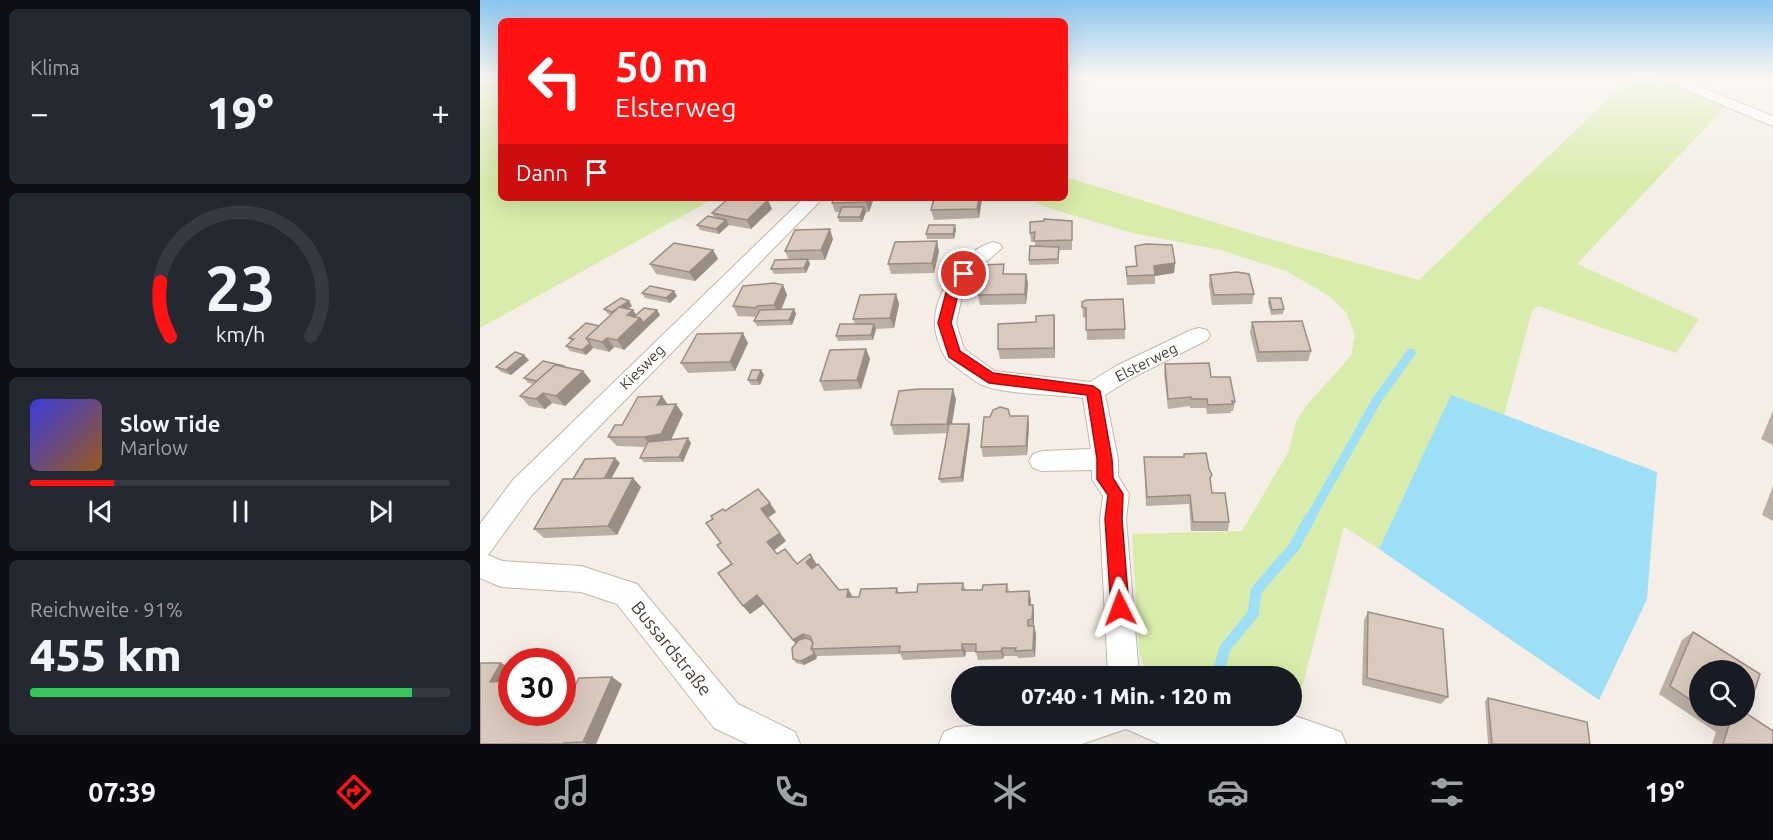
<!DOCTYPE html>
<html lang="de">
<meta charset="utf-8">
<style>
:root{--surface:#171b24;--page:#242831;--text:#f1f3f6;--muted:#9ea1a6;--line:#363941;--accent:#ff1312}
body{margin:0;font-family:Ubuntu,sans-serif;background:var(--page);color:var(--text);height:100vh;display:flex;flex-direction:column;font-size:22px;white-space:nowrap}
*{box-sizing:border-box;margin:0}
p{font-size:20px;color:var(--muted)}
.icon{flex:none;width:33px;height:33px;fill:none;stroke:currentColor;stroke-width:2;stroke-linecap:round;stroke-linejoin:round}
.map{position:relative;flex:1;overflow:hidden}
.panel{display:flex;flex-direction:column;gap:9px;padding:9px;background:#0d0f14;width:480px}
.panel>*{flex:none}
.hud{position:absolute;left:18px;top:18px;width:570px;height:183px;border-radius:9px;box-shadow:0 6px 24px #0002;background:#ff1312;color:#fff;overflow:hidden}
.fabs{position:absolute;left:1209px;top:660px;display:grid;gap:12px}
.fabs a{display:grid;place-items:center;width:66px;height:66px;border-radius:50%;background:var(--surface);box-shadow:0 6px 24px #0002;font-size:30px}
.speed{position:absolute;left:18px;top:648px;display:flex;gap:12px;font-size:30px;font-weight:700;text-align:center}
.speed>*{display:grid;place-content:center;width:78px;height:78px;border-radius:50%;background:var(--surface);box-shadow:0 6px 24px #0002;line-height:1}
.speed .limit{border:9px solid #d22;background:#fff;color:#111}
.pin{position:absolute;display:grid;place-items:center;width:51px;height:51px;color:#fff;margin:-26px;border:3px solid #fff;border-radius:50%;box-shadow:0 2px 6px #0007}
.me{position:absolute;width:66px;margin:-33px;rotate:357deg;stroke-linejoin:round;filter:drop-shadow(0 0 4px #0008)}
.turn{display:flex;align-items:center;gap:21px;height:126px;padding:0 18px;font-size:27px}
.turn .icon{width:78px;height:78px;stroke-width:2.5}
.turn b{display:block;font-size:42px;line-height:51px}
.then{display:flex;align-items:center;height:57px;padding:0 18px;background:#0003;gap:12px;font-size:22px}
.big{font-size:45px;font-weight:800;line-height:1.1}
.panel .tile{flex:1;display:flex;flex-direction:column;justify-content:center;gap:9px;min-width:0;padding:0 21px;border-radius:9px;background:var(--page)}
.panel .dial{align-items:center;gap:0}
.dial svg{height:156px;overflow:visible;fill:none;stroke:var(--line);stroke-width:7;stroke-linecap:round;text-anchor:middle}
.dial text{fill:var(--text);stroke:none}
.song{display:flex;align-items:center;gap:18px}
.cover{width:72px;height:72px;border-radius:9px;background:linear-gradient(135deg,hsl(240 70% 55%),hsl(30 70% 35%))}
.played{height:6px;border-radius:3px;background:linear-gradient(90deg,var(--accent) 20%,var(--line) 20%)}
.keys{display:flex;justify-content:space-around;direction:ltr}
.heat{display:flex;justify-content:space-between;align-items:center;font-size:33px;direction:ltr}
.charge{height:9px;border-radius:4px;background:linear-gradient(90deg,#34c759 91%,var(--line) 0)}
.trip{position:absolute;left:471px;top:666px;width:351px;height:60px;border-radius:30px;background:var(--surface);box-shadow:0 6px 24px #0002;font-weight:800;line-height:60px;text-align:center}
.dock{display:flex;height:96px;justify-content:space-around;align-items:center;background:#090b0e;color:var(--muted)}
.dock .icon{width:42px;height:42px}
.dock .on{color:var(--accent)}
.dock b{font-size:27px;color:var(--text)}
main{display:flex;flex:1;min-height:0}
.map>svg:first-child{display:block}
.green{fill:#d8ecab}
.water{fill:#9ddff6}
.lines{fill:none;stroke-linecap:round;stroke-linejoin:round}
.stream-far1{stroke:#9ddff6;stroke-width:9}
.stream{stroke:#9ddff6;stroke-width:11}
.street-casing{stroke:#c3b7ab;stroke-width:2}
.street{fill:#fff;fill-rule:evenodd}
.wall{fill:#bbaea3;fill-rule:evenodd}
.shaded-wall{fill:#998d84}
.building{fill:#dacabd;stroke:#998d84;stroke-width:1.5}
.route{fill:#ff1312;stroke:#a60c0c;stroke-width:1.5}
.labels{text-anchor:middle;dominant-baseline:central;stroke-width:4.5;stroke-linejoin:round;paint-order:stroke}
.street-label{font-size:15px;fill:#473d34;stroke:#fff}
.near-street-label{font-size:18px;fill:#473d34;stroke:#fff}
</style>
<main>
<section class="panel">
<div class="tile"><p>Klima</p>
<div class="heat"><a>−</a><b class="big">19°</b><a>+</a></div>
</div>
<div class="tile dial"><svg viewBox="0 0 100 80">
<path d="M14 69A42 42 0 1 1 86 69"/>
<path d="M14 69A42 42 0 0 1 9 41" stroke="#ff1312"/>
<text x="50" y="56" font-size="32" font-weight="700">23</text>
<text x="50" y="72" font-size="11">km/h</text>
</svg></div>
<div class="tile">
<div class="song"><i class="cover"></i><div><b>Slow Tide</b><p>Marlow</p></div></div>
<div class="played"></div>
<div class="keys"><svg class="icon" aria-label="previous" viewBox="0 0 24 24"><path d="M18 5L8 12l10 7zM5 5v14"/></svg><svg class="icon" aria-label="pause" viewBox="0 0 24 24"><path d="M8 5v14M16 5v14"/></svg><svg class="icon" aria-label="next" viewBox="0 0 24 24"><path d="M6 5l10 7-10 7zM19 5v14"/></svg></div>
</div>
<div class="tile"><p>Reichweite · 91%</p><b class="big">455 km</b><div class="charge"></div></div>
</section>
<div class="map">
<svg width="1293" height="744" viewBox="0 0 1293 744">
<rect width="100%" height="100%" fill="#f4eee6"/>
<g class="green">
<polygon points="0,77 21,77 21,198 235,198 0,328"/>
<polygon points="1151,77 1175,77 1246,106 1097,264 1219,319 1196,353 1058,306 1052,311 1024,415 971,396 899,549 864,527 820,695 812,695 812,676 668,676 659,653 652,534 762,531 809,451 816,422 826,406 871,356 875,335 866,312 848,295 806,271 741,250 652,233 572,209 544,198 585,198 585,177 793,240 939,280"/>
</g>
<polygon class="water" points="971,395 1177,472 1167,599 1119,700 899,549"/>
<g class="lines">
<polyline class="stream-far1" points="829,520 898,398 931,353"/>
<polyline class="stream" points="737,676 745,648 773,614 776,591 814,547 830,518"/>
<g class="street-casing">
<g id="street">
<polygon points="1175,77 1195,77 1293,116 1293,126"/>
<polygon points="324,198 343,198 51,496 8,555 22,561 101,566 157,584 258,704 315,732 320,744 268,744 234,728 137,604 101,592 21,587 0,578 0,524 33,480"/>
<path d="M513 242 520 244 522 248 500 267 484 287 476 323 484 349 515 371 610 382 636 366 711 330 719 328 727 330 730 335 727 340 652 378 625 395 638 459V476L649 494 646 519 659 676H628L620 519 623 496 612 479V470L562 471 553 468 549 461 553 454 562 451 611 449 603 398C576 394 522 395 500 384 488 377 477 367 466 359 461 350 454 333 455 322 455 292 483 250 513 242Z"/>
<polygon points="812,715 861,732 866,744 680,744 646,729 602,744 459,744 464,732 476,727 568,721 587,716"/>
</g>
</g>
<use href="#street" class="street"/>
</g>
<g class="wall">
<polygon points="394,198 389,212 386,212 382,222 359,222 358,217 360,212 355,212 352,203"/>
<polygon points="454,198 502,198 499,218 454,220 451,210"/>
<polygon points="292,209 271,229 248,225 239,234 220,230 217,225 234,217 232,213"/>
<polygon points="592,221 592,250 579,250 579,264 549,265 549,260 555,246 555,242 551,242 550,233"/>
<polygon points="476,230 474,239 447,239 446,234"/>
<polygon points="353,239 345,260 328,260 330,264 326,273 294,274 291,269 309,260 305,251"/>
<polygon points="655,246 695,263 694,273 675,276 675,284 647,285 646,267 656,266"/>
<polygon points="233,250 238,259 215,281 176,274 170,264"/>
<polygon points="459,251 454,273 411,274 408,264"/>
<polygon points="526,274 546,274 548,284 546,304 500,305 498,295"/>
<polygon points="730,275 774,294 772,304 732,305 729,285"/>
<polygon points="303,285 307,295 301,310 314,309 316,314 312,325 277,326 274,321 276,317 258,316 253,306"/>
<polygon points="162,293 197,296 190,303 165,298"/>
<polygon points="416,294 419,304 414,328 396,329 393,340 358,341 356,336 375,324 373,319"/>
<polygon points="789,298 804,309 803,314 791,315 788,303"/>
<polygon points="602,302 645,329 645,339 607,340 606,318 603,317"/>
<polygon points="152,306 147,309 153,310 156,315 180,315 144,350 134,347 129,352 113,348 106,355 90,351 86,346 91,341 89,338 119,326 131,315 128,314 124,309"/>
<polygon points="574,315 575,325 575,358 520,359 518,349"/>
<polygon points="772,322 831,351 828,361 777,362 770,332"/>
<polygon points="268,343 255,371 208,373 201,363"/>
<polygon points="386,349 390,359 381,389 344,391 340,381"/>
<polygon points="49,360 31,375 21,372 16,367"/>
<polygon points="685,364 731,377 755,402 753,411 751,411 751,413 727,414 726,408 710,408 710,406 688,409 684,373"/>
<polygon points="84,366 86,367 103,371 111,381 85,406 72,403 65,409 49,406 40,396 53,384 48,383 44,378"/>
<polygon points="281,370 284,375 280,385 271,385 268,380"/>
<polygon points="182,396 187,404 203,414 191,440 211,443 203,462 164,462 160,458 165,447 137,446 128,437 142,425"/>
<polygon points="476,399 472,424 489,424 490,429 483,482 461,483 459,479 468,433 414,435 411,425"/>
<polygon points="1293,411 1293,445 1281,439"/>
<polygon points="530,416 548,416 549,426 547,455 503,457 501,447"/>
<polygon points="664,457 731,484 732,493 749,522 748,531 711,531 709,504 666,506"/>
<polygon points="140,463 131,478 161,487 137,535 64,538 54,529 93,479"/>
<polygon points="1293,486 1293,521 1282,515"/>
<polygon points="245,511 296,512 288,518 306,541 294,550 297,554 317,564 330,554 337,565 359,590 368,589 373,597 379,597 417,588 419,593 437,592 483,583 486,590 502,590 527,584 529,591 549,591 551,600 551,605 553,605 554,613 554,626 556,634 555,657 538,658 537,656 524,656 523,659 498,660 496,652 486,652 485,657 423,660 420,654 337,656 336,659 324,665 316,663 313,659 316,644 284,604 270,614 263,606 252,564 241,543"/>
<polygon points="888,612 968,697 961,704 882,685 884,620"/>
<path d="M1213 632 1267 714 1293 744H1232L1236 732 1179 694 1202 640ZM1220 670 1264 716H1220Z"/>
<polygon points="21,663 32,669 32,674 28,681 32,712 90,696 142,684 116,744 0,744"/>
<polygon points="1008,698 1110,744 1008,744 1005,701"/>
</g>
<g class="shaded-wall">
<polygon points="387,198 394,198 389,212 386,202"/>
<polygon points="499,198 502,198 502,199 499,218 497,209"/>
<polygon points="288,200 292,209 271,229 267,220"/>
<polygon points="384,207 386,212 382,222 380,217"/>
<polygon points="246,220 249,225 239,234 236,229"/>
<polygon points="475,225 476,230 474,239 473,234"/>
<polygon points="350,229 353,239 345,260 341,250"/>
<polygon points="457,241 459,251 454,273 452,263"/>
<polygon points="233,250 238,259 215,281 209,272"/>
<polygon points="328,259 330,264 326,273 324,268"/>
<polygon points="695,263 694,273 675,276 674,266"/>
<polygon points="546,274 548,284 546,304 545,294"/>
<polygon points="303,285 307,295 299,315 294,305"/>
<polygon points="194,291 197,296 190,303 186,298"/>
<polygon points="416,294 419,304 414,328 410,318"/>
<polygon points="149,301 152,306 136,317 132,312"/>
<polygon points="314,309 316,314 312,325 309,320"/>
<polygon points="153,310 159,319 177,310 180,315 144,350 137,340 147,315"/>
<polygon points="574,315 575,325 575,358 574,348"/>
<polygon points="394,324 396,329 393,340 391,335"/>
<polygon points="263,333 268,343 255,371 250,362"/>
<polygon points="127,338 134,347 129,352 122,342"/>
<polygon points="110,343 113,348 106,355 102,350"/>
<polygon points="386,349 390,359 381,389 377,380"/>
<polygon points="44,355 49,360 31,375 26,370"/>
<polygon points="281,370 284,375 280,385 277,380"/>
<polygon points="103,371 111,381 85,406 76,396"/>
<polygon points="473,389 476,399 470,433 467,424"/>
<polygon points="63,393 72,403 65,409 56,399"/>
<polygon points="182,396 189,406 177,405"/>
<polygon points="196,404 203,414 189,444 172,447 164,437"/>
<polygon points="548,416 549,426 547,455 546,446"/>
<polygon points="489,424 490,429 483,482 481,477"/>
<polygon points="208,438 211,443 203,462 199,457"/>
<polygon points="135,458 140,463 126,488 122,483"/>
<polygon points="153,478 161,487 137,535 128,526"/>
<polygon points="290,503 296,512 287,518 281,509"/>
<polygon points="300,533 306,541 293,551 287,542"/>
<polygon points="332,557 338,566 332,570 326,562"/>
<polygon points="368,589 373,598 367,597"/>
<polygon points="549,591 551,600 550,613 549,605"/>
<polygon points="277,595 284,604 270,614 263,606"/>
<polygon points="553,605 554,613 554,627 552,619"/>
<polygon points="554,626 556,634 555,657 553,650"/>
<polygon points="323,634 329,642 319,648 313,640"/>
<polygon points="482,644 486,652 485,657 482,650"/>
<polygon points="522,648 524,656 523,659 521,651"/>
<polygon points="334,652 337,656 336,659 324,665 321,661"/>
<polygon points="21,663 32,669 32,674 23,689 10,682"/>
<polygon points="132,677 142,684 116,744 107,744 103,742"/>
</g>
<g class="building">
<polygon points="249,198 277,198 288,200 267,220 232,213"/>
<polygon points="354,198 387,198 386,202 352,203"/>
<polygon points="454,198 499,198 497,209 451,210"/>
<polygon points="362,207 384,207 380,217 358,217"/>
<polygon points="228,216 246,220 236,229 217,225"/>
<polygon points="564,219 592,221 592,240 554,241 555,232 550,233 550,222 564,221"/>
<polygon points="449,225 475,225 473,234 446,234"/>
<polygon points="350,229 341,250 305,251 315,230"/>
<polygon points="457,241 452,263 408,264 415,242"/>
<polygon points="194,243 233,250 209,272 170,264"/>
<polygon points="666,244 692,245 695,263 674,266 675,275 647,276 646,267 657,266 655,246"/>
<polygon points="550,246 579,247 578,259 549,260"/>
<polygon points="328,259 324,268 291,269 295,260"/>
<polygon points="524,264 523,274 546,274 545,294 498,295 503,265"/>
<polygon points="757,272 769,274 774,294 734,295 730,275"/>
<polygon points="294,283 303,285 294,305 277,306 276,308 253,306 263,286"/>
<polygon points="170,286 194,291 186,298 162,293"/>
<polygon points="416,294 410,318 373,319 380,295"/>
<polygon points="141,298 149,301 132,312 124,309"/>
<polygon points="789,298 801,298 804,309 792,310"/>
<polygon points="643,299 645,329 606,330 606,308 602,307 602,302 606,300"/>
<polygon points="139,307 153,310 147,315 160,318 137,340 127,338 122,342 106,338"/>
<polygon points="164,308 177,310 163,323 160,318 154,317"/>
<polygon points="314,309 309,320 274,321 280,310"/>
<polygon points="574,315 574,348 518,349 518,324 556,322 556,316"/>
<polygon points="822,321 831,351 779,352 772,322"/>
<polygon points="106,323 119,326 106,338 110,343 102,350 86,346 94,339 89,338"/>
<polygon points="360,324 394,324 391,335 356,336"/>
<polygon points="263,333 250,362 201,363 217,334"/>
<polygon points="386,349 377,380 340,381 350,350"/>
<polygon points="35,352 44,355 26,370 16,367"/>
<polygon points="63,361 84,366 83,367 75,365 57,381 44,378"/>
<polygon points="729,363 731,377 750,377 755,402 752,401 753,404 728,405 727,399 711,399 711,397 688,399 685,364"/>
<polygon points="75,365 103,371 76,396 63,393 56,399 40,396"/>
<polygon points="272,370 281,370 277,380 268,380"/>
<polygon points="438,389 473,389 467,424 411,425 419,391"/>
<polygon points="182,396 177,405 196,404 181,434 164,437 128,437 135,425 142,425 158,397"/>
<polygon points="520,407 528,409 530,416 548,416 546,446 501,447 504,417 510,417 513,410"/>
<polygon points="469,424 489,424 481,477 459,479"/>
<polygon points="208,438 199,457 160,458 168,442"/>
<polygon points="726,453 729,469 732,475 730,478 732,493 745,493 749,522 713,522 710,495 667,497 664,457 704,457 704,454"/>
<polygon points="135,458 124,479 93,479 105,459"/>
<polygon points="153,478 128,526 54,529 83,479"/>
<polygon points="278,489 290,503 281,509 300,533 287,542 297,554 305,549 317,564 330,554 332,557 326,562 332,569 338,564 359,590 368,589 367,597 379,597 381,589 417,588 416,593 437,592 438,584 483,583 482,590 502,590 503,585 527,584 526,592 549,591 549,605 553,605 552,619 548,620 548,626 554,626 553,650 535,651 536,648 522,648 521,651 496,652 496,644 482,644 482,650 419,652 420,646 331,649 333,643 330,636 323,634 313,640 277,595 263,606 238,573 252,564 237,545 241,543 226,523 233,519 231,516 243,509 245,511"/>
<polygon points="888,612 963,629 968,697 887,678"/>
<polygon points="1213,632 1280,674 1267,714 1293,731 1293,744 1243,744 1249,725 1235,716 1264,716 1264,670 1220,670 1220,706 1190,686"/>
<polygon points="326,638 331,640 333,643 331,649 334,652 333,655 321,661 313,659 312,648 319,640"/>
<polygon points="0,663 21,663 10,682 32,681 32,712 82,712 82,697 90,696 99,678 132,677 103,742 84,743 84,744 0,744"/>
<polygon points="1008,698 1107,722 1110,744 1012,744"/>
</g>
<linearGradient id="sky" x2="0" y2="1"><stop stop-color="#8ac5ee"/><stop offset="0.42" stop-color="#faf7f4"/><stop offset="1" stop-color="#faf7f4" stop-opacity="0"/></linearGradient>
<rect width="1293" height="182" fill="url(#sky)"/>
<polygon class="route" points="484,270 490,274 480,286 471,323 480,351 513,373 613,386 620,391 632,459 633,478 643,494 642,519 649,608 647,614 640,616 634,614 631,608 625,519 628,495 617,479 617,459 607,395 509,383 469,357 458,323 468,285 480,271"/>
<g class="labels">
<g class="street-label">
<text transform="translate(666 362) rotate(-27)">Elsterweg</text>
<text transform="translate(162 367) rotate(-45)">Kiesweg</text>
</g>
<g class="near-street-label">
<text transform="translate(192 648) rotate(51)">Bussardstraße</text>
</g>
</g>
</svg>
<div class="fabs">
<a><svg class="icon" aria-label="search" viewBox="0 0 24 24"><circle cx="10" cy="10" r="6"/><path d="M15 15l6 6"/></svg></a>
</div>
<div class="speed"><div class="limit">30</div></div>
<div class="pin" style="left:484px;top:274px;background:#d93025"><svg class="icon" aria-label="arrive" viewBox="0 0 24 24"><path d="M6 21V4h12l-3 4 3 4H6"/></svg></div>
<svg class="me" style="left:640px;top:608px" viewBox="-20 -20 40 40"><path d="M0-17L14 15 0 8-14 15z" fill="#ff1312" stroke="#fff" stroke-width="4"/></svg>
<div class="trip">07:40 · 1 Min. · 120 m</div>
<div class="hud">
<div class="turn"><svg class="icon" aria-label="left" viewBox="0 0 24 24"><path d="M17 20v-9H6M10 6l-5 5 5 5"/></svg><div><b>50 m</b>Elsterweg</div></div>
<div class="then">Dann<svg class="icon" aria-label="arrive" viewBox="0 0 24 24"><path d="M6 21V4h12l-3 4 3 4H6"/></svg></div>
</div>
</div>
</main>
<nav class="dock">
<b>07:39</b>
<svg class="icon on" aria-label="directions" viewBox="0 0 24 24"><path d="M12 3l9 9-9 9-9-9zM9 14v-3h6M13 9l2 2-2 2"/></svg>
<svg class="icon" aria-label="music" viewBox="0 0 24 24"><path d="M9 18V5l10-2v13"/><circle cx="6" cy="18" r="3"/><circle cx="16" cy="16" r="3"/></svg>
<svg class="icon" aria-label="phone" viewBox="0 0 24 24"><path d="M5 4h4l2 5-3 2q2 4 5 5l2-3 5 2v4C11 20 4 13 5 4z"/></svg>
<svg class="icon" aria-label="climate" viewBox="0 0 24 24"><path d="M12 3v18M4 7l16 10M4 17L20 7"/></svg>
<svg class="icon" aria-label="car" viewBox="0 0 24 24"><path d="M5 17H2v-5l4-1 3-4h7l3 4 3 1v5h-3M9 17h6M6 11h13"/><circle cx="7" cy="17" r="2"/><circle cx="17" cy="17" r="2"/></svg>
<svg class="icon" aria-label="filters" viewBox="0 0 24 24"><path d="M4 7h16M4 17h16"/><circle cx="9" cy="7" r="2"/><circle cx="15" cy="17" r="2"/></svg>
<b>19°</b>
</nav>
